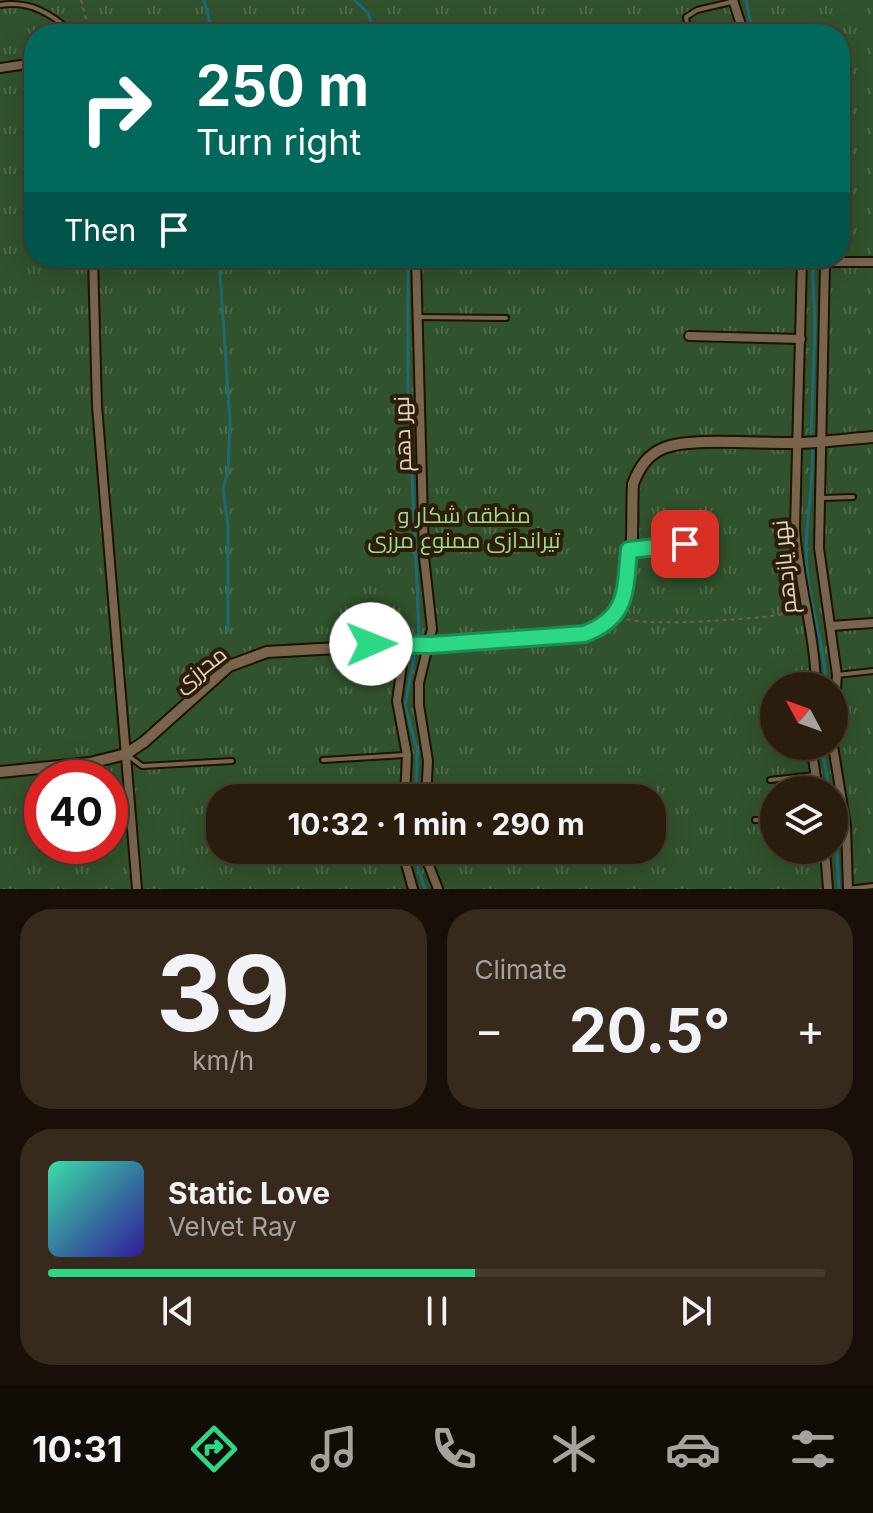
<!DOCTYPE html>
<meta charset="utf-8">
<style>
:root{--surface:#2b1d0e;--page:#372a1c;--text:#f1f3f6;--muted:#a6a29e;--line:#473b2e;--accent:#2bd884}
body{margin:0;font-family:Inter,Cairo,sans-serif;background:var(--page);color:var(--text);height:100vh;display:flex;flex-direction:column;font-size:30px;white-space:nowrap}
*{box-sizing:border-box;margin:0}
p{font-size:26px;color:var(--muted)}
.icon{flex:none;width:44px;height:44px;fill:none;stroke:currentColor;stroke-width:2;stroke-linecap:round;stroke-linejoin:round}
.map{position:relative;height:889px;overflow:hidden}
.side{display:flex;flex-direction:column;gap:20px;padding:20px;background:#181008;flex:1}
.side>*{flex:none}
.hud{position:absolute;left:24px;top:24px;width:826px;height:244px;border-radius:32px;box-shadow:0 8px 32px #0002,0 0 0 2px var(--line);background:#00695c;color:#fff;overflow:hidden}
.needle{width:52px;rotate:311deg}
.controls{position:absolute;left:760px;top:672px;display:grid;gap:16px}
.controls a{display:grid;place-items:center;width:88px;height:88px;border-radius:50%;background:var(--surface);box-shadow:0 8px 32px #0002,0 0 0 2px var(--line);font-size:40px}
.speed{position:absolute;left:24px;top:760px;display:flex;gap:16px;font-size:40px;font-weight:700;text-align:center}
.speed>*{display:grid;place-content:center;width:104px;height:104px;border-radius:50%;background:var(--surface);box-shadow:0 8px 32px #0002,0 0 0 2px var(--line);line-height:1}
.speed .limit{border:12px solid #d22;background:#fff;color:#111}
.pin{position:absolute;display:grid;place-items:center;width:68px;height:68px;color:#fff;margin:-34px;border-radius:16px;box-shadow:0 4px 12px #0006}
.me{position:absolute;width:88px;margin:-44px;rotate:89deg;stroke-linejoin:round;filter:drop-shadow(0 0 6px #0008)}
.turn{display:flex;align-items:center;gap:28px;height:168px;padding:0 40px;font-size:36px}
.turn .icon{width:104px;height:104px;stroke-width:2.5}
.turn b{display:block;font-size:56px;line-height:68px}
.then{display:flex;align-items:center;height:76px;padding:0 40px;background:#0003;gap:16px;font-size:30px}
.big{font-size:60px;font-weight:700;line-height:1.1}
.side .card{flex:1;display:flex;flex-direction:column;justify-content:center;gap:12px;min-width:0;padding:0 28px;border-radius:32px;background:var(--page)}
.side .dial{align-items:center;gap:0}
.dial b{font-size:104px;line-height:1}
.song{display:flex;align-items:center;gap:24px}
.cover{width:96px;height:96px;border-radius:12px;background:linear-gradient(135deg,hsl(160 70% 55%),hsl(250 70% 35%))}
.played{height:8px;border-radius:4px;background:linear-gradient(90deg,var(--accent) 55%,var(--line) 55%)}
.keys{display:flex;justify-content:space-around;direction:ltr}
.heat{display:flex;justify-content:space-between;align-items:center;font-size:44px;direction:ltr}
.side .tiles{flex:1;display:grid;gap:20px;grid-template-columns:1fr 1fr}
.card:last-child{grid-column:span 2}
.trip{position:absolute;left:206px;top:784px;width:460px;height:80px;border-radius:32px;background:var(--surface);box-shadow:0 8px 32px #0002,0 0 0 2px var(--line);font-weight:700;line-height:80px;text-align:center}
.dock{display:flex;height:128px;justify-content:space-around;align-items:center;background:#110c06;color:var(--muted)}
.dock .icon{width:56px;height:56px}
.dock .current{color:var(--accent)}
.dock b{font-size:36px;color:var(--text)}
.map>svg:first-child{display:block}
.park{fill:url(#park-tufts);fill-rule:evenodd}
.lines{fill:none;stroke-linecap:round;stroke-linejoin:round}
.stream{stroke:#1f6974;stroke-width:3}
.service-casing{stroke:#1f1000;stroke-width:8}
.minor-casing{stroke:#1f1000;stroke-width:12}
.tertiary-casing{stroke:#1f1000;stroke-width:14}
.path{stroke:#6f5f4d;stroke-width:2;stroke-dasharray:4 4;stroke-linecap:butt}
.service{stroke:#79654e;stroke-width:4}
.minor{stroke:#79654e;stroke-width:8}
.tertiary{stroke:#79654e;stroke-width:10}
.route-casing{stroke:#1c8c56;stroke-width:20}
.route{stroke:#2bd884;stroke-width:14}
.labels{text-anchor:middle;dominant-baseline:central;stroke-width:8;stroke-linejoin:round;paint-order:stroke}
.street-label{font-size:22px;fill:#e1d5c9;stroke:#2e1e08}
.park-label{font-size:22px;fill:#9adc93;stroke:#2e1e08}
</style>
<div class="map">
<svg width="873" height="889" viewBox="0 0 873 889">
<defs>
<pattern id="park-tufts" width="24" height="20" patternUnits="userSpaceOnUse" patternTransform="scale(2)"><rect width="24" height="20" fill="#30522c"/><path d="M3 7l-1-3M5 7V3M7 7l1-3M15 17l-1-3M17 17v-4M19 17l1-3" fill="none" stroke="#4e6a49"/></pattern>
</defs>
<rect width="100%" height="100%" fill="#392712"/>
<path class="park" d="M0 0H873V889H0ZM34 34H840V258H34ZM774 686H834V746H774ZM42 778H110V846H42ZM774 790H834V850H774ZM220 798H652V850H220Z"/>
<g class="lines">
<g class="stream">
<polyline points="204,0 213,34"/>
<polyline points="354,0 368,13 375,34"/>
<polyline points="746,0 753,34"/>
<polyline points="219,258 230,422 228,472 223,489 228,524 228,631"/>
<polyline points="408,258 408,384 419,631 405,705 417,750 416,798"/>
<polyline points="811,438 815,324 812,258"/>
<path d="M812 445C815 487 803 527 807 569 810 609 825 646 826 686"/>
<polyline points="821,746 830,790"/>
<polyline points="834,806 839,889"/>
<polyline points="412,850 425,889"/>
</g>
<g class="service-casing">
<g id="service">
<path d="M0 5C30 0 52 14 74 34"/>
<polyline points="689,34 686,17 697,10 731,2"/>
<polyline points="419,317 506,318"/>
<polyline points="822,498 853,497"/>
<polyline points="631,550 685,544"/>
<polyline points="837,675 873,671"/>
<polyline points="126,754 142,766 232,761"/>
<polyline points="323,760 405,755"/>
<polyline points="770,780 815,775"/>
<polyline points="755,820 774,820"/>
<polyline points="848,889 873,886"/>
</g>
</g>
<g class="minor-casing">
<g id="minor">
<polyline points="733,0 744,34"/>
<polyline points="0,68 34,63"/>
<polyline points="93,258 97,406 137,889"/>
<polyline points="416,258 424,557 432,629 419,683 419,705 428,761 426,798"/>
<path d="M679 263 802 261 795 528C798 581 815 633 816 686"/>
<polyline points="689,336 801,339"/>
<polyline points="831,626 873,623"/>
<polyline points="405,643 397,701 407,755 405,798"/>
<polyline points="834,717 837,675 819,548 825,262 873,262"/>
<polyline points="811,746 818,790"/>
<polyline points="833,746 846,826 848,889"/>
<polyline points="402,850 413,889"/>
<polyline points="423,850 438,889"/>
<polyline points="825,850 828,889"/>
</g>
</g>
<g class="tertiary-casing">
<path id="tertiary" d="M0 772 90 763 126 754 144 742 229 666 267 652 584 634C642 613 630 535 633 484 639 468 647 455 664 448 690 437 762 444 793 443 820 443 847 439 873 437"/>
</g>
<g class="path">
<polyline points="81,0 90,34"/>
<path d="M619 617C644 629 768 618 799 612"/>
</g>
<use href="#service" class="service"/>
<use href="#minor" class="minor"/>
<use href="#tertiary" class="tertiary"/>
</g>
<g class="lines">
<g class="route-casing">
<path id="route" d="M371 644 431 645 584 634C628 618 625 591 629 550L685 544"/>
</g>
<use href="#route" class="route"/>
</g>
<g class="labels">
<g class="street-label">
<text transform="translate(402 434) rotate(-92)">نهر دهم</text>
<text transform="translate(784 567) rotate(-96)">نهر یازدهم</text>
<text transform="translate(200 669) rotate(-38)">محرزی</text>
</g>
<g class="park-label">
<text x="464" y="515">منطقه شکار و<tspan x="464" dy="25">تیراندازی ممنوع مرزی</tspan></text>
</g>
</g>
</svg>
<div class="controls">
<a><svg class="needle" viewBox="-14 -14 28 28"><path d="M0-13l5 13h-10z" fill="#e53935"/><path d="M0 13l5-13h-10z" fill="#a6a29e"/></svg></a>
<a><svg class="icon" aria-label="layers" viewBox="0 0 24 24"><path d="M12 4l9 5-9 5-9-5zM3 14l9 5 9-5"/></svg></a>
</div>
<div class="speed"><div class="limit">40</div></div>
<div class="pin" style="left:685px;top:544px;background:#d93025"><svg class="icon" aria-label="arrive" viewBox="0 0 24 24"><path d="M6 21V4h12l-3 4 3 4H6"/></svg></div>
<svg class="me" style="left:371px;top:644px" viewBox="-20 -20 40 40"><circle r="19" fill="#fff"/><path d="M0-13L10 11 0 6-10 11z" fill="#2bd884"/></svg>
<div class="trip">10:32 · 1 min · 290 m</div>
<div class="hud">
<div class="turn"><svg class="icon" aria-label="right" viewBox="0 0 24 24"><path d="M7 20v-9h11M14 6l5 5-5 5"/></svg><div><b>250 m</b>Turn right</div></div>
<div class="then">Then<svg class="icon" aria-label="arrive" viewBox="0 0 24 24"><path d="M6 21V4h12l-3 4 3 4H6"/></svg></div>
</div>
</div>
<section class="side">
<div class="tiles">
<div class="card dial"><b>39</b><p>km/h</p></div>
<div class="card"><p>Climate</p>
<div class="heat"><a>−</a><b class="big">20.5°</b><a>+</a></div>
</div>
<div class="card">
<div class="song"><i class="cover"></i><div><b>Static Love</b><p>Velvet Ray</p></div></div>
<div class="played"></div>
<div class="keys"><svg class="icon" aria-label="previous" viewBox="0 0 24 24"><path d="M18 5L8 12l10 7zM5 5v14"/></svg><svg class="icon" aria-label="pause" viewBox="0 0 24 24"><path d="M8 5v14M16 5v14"/></svg><svg class="icon" aria-label="next" viewBox="0 0 24 24"><path d="M6 5l10 7-10 7zM19 5v14"/></svg></div>
</div>
</div>
</section>
<nav class="dock">
<b>10:31</b>
<svg class="icon current" aria-label="directions" viewBox="0 0 24 24"><path d="M12 3l9 9-9 9-9-9zM9 14v-3h6M13 9l2 2-2 2"/></svg>
<svg class="icon" aria-label="music" viewBox="0 0 24 24"><path d="M9 18V5l10-2v13"/><circle cx="6" cy="18" r="3"/><circle cx="16" cy="16" r="3"/></svg>
<svg class="icon" aria-label="phone" viewBox="0 0 24 24"><path d="M5 4h4l2 5-3 2q2 4 5 5l2-3 5 2v4C11 20 4 13 5 4z"/></svg>
<svg class="icon" aria-label="climate" viewBox="0 0 24 24"><path d="M12 3v18M4 7l16 10M4 17L20 7"/></svg>
<svg class="icon" aria-label="car" viewBox="0 0 24 24"><path d="M5 17H2v-5l4-1 3-4h7l3 4 3 1v5h-3M9 17h6M6 11h13"/><circle cx="7" cy="17" r="2"/><circle cx="17" cy="17" r="2"/></svg>
<svg class="icon" aria-label="filters" viewBox="0 0 24 24"><path d="M4 7h16M4 17h16"/><circle cx="9" cy="7" r="2"/><circle cx="15" cy="17" r="2"/></svg>
</nav>
